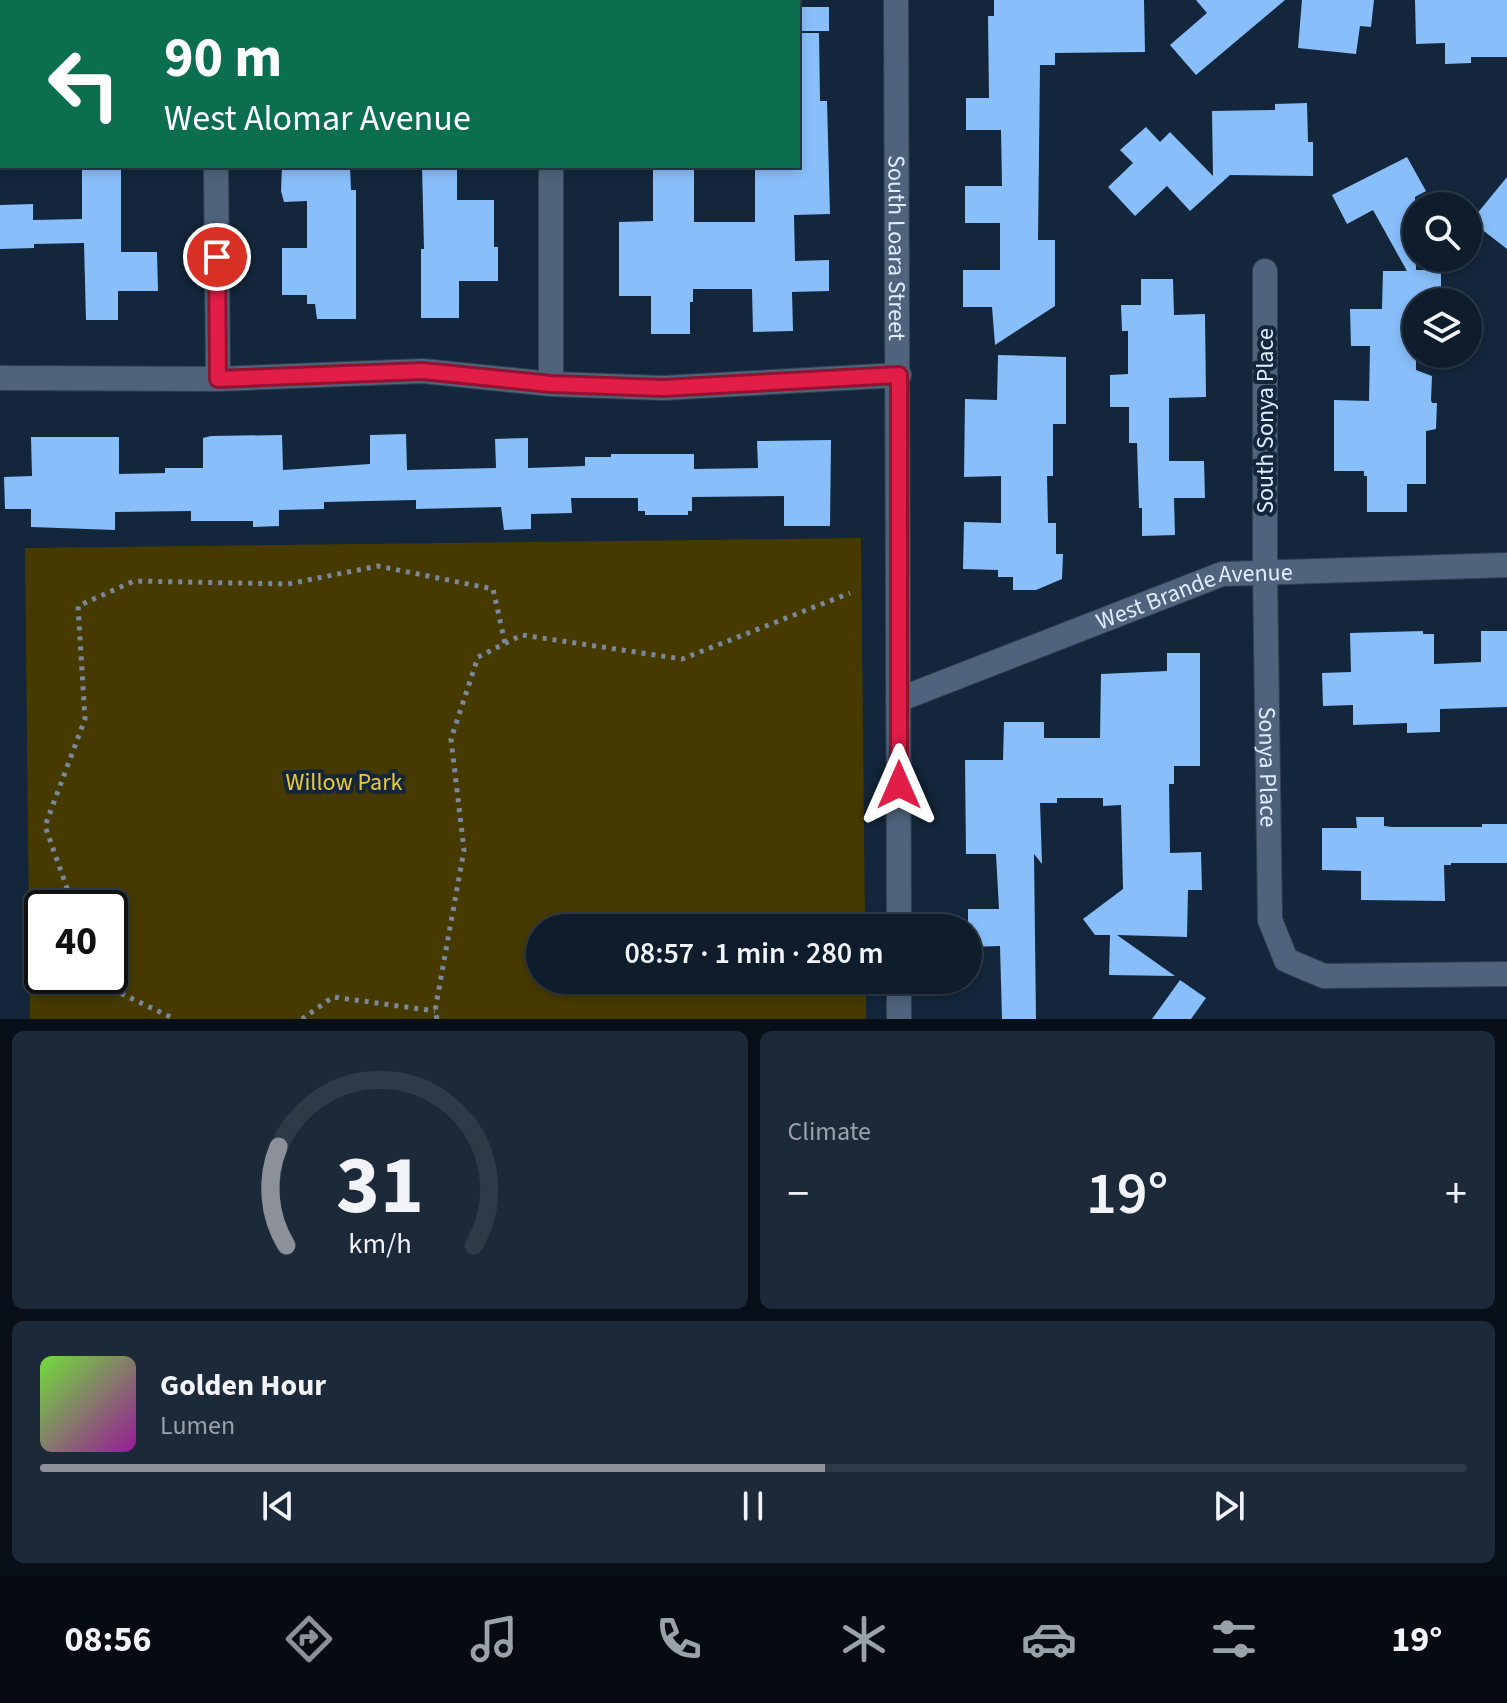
<!DOCTYPE html>
<meta charset="utf-8">
<style>
:root{--surface:#0e1c2c;--page:#1c2938;--text:#f1f3f6;--muted:#9ba1a9;--line:#2e3a48;--accent:#8c9099}
body{margin:0;font-family:"Source Sans 3",sans-serif;background:var(--page);color:var(--text);height:100vh;display:flex;flex-direction:column;font-size:30px;white-space:nowrap}
*{box-sizing:border-box;margin:0}
p{font-size:26px;color:var(--muted)}
.icon{flex:none;width:44px;height:44px;fill:none;stroke:currentColor;stroke-width:2;stroke-linecap:round;stroke-linejoin:round}
.map{position:relative;height:1019px;overflow:hidden}
.details{display:flex;flex-direction:column;gap:12px;padding:12px;background:#080f18;flex:1}
.details>*{flex:none}
.top-card{position:absolute;left:0px;top:0px;width:800px;height:168px;box-shadow:0 4px 12px #0003,0 0 0 2px var(--line);background:#0b6e4f;color:#fff;overflow:hidden}
.buttons{position:absolute;left:1402px;top:192px;display:grid;gap:16px}
.buttons a{display:grid;place-items:center;width:80px;height:80px;border-radius:50%;background:var(--surface);box-shadow:0 4px 12px #0003,0 0 0 2px var(--line);font-size:40px}
.speed{position:absolute;left:24px;top:890px;display:flex;gap:16px;font-size:40px;font-weight:700;text-align:center}
.speed>*{display:grid;place-content:center;width:104px;height:104px;border-radius:50%;background:var(--surface);box-shadow:0 4px 12px #0003,0 0 0 2px var(--line);line-height:1}
.speed .limit{border:4px solid #111;border-radius:12px;background:#fff;color:#111}
.pin{position:absolute;display:grid;place-items:center;width:68px;height:68px;color:#fff;margin:-34px;border:4px solid #fff;border-radius:50%;box-shadow:0 2px 8px #0007}
.me{position:absolute;width:88px;margin:-44px;rotate:0deg;stroke-linejoin:round;filter:drop-shadow(0 0 6px #0008)}
.turn{display:flex;align-items:center;gap:28px;height:168px;padding:0 32px;font-size:36px}
.turn .icon{width:104px;height:104px;stroke-width:2.5}
.turn b{display:block;font-size:56px;line-height:68px}
.big{font-size:60px;font-weight:600;line-height:1.1}
.details .card{flex:1;display:flex;flex-direction:column;justify-content:center;gap:12px;min-width:0;padding:0 28px;border-radius:12px;background:var(--page)}
.details .dial{align-items:center;gap:0}
.dial svg{height:208px;overflow:visible;fill:none;stroke:var(--line);stroke-width:7;stroke-linecap:round;text-anchor:middle}
.dial text{fill:var(--text);stroke:none}
.song{display:flex;align-items:center;gap:24px}
.cover{width:96px;height:96px;border-radius:12px;background:linear-gradient(135deg,hsl(100 70% 55%),hsl(300 70% 35%))}
.played{height:8px;border-radius:4px;background:linear-gradient(90deg,var(--accent) 55%,var(--line) 55%)}
.keys{display:flex;justify-content:space-around;direction:ltr}
.heat{display:flex;justify-content:space-between;align-items:center;font-size:44px;direction:ltr}
.details .tiles{flex:1;display:grid;gap:12px;grid-template-columns:1fr 1fr}
.card:last-child{grid-column:span 2}
.trip{position:absolute;left:526px;top:914px;width:456px;height:80px;border-radius:40px;background:var(--surface);box-shadow:0 4px 12px #0003,0 0 0 2px var(--line);font-weight:600;line-height:80px;text-align:center}
.dock{display:flex;height:128px;justify-content:space-around;align-items:center;background:#060b12;color:var(--muted)}
.dock .icon{width:56px;height:56px}
.dock .selected{color:var(--accent)}
.dock b{font-size:36px;color:var(--text)}
.map>svg:first-child{display:block}
.green{fill:#473a00;fill-rule:evenodd}
.building{fill:#88befa}
.lines{fill:none;stroke-linecap:round;stroke-linejoin:round}
.minor-casing{stroke:#324052;stroke-width:26}
.path{stroke:#79889a;stroke-width:5;stroke-dasharray:4 6;stroke-linecap:butt}
.minor{stroke:#4f647c;stroke-width:24}
.route-casing{stroke:#92132f;stroke-width:20}
.route{stroke:#e11d48;stroke-width:14}
.labels{text-anchor:middle;dominant-baseline:central;stroke-width:8;stroke-linejoin:round;paint-order:stroke}
.street-label{font-size:24px;fill:#e0ecfa;stroke:#13263b}
.park-label{font-size:24px;fill:#ecc934;stroke:#13263b}
</style>
<div class="map">
<svg width="1507" height="1019" viewBox="0 0 1507 1019">
<rect width="100%" height="100%" fill="#13263b"/>
<path class="green" d="M861 538 865 928H540V980H866V1019H30L25 548ZM42 908H110V976H42Z"/>
<g class="building">
<polygon points="994,0 1144,0 1145,52 1055,53 1055,65 1040,65 1038,240 1055,240 1055,306 995,345 992,307 963,307 963,270 1000,270 1000,223 965,223 965,186 1002,186 1001,130 966,130 966,98 989,98 988,16 994,16"/>
<polygon points="1196,0 1285,0 1196,75 1170,45 1207,13"/>
<polygon points="1302,0 1374,0 1371,27 1360,26 1356,54 1298,48"/>
<polygon points="1415,0 1507,0 1507,57 1471,57 1471,63 1445,64 1445,43 1416,44"/>
<rect x="798" y="7" width="31" height="24"/>
<polygon points="798,33 819,33 820,101 827,101 830,214 794,215 795,261 829,260 829,291 792,292 793,331 753,332 752,289 693,289 693,302 690,302 690,334 651,334 651,296 619,296 619,222 653,221 653,166 694,166 694,222 755,222 755,166 798,166"/>
<polygon points="1307,103 1308,142 1313,142 1313,176 1230,175 1190,211 1167,186 1135,216 1108,187 1133,163 1120,150 1146,127 1160,142 1170,132 1213,176 1212,111 1275,110 1275,104"/>
<polygon points="1407,157 1426,191 1415,197 1416,270 1441,270 1441,302 1416,302 1416,370 1432,376 1431,400 1432,403 1437,403 1436,429 1426,431 1426,484 1407,484 1407,512 1367,512 1367,476 1364,476 1364,471 1334,471 1334,400 1369,401 1370,346 1351,346 1350,309 1382,309 1383,271 1407,271 1373,210 1347,224 1332,195"/>
<polygon points="282,166 350,166 351,190 356,190 356,319 317,319 315,304 307,304 307,295 282,295 282,248 307,248 307,201 284,202 281,191"/>
<polygon points="422,166 457,166 457,200 494,200 494,247 498,247 498,281 459,281 459,318 421,318 421,249 424,249"/>
<polygon points="82,169 121,169 121,252 157,252 158,291 118,291 118,320 86,320 84,243 34,244 34,248 0,249 0,205 33,204 33,220 82,219"/>
<polygon points="1507,177 1507,249 1471,221"/>
<polygon points="1141,279 1173,279 1174,315 1205,314 1206,397 1169,398 1169,461 1204,461 1205,498 1174,498 1175,535 1142,536 1142,508 1139,508 1137,443 1129,443 1129,407 1110,407 1110,375 1128,374 1128,331 1122,331 1121,305 1141,305"/>
<polygon points="998,355 1066,357 1066,424 1053,424 1053,476 1047,476 1048,523 1056,523 1056,554 1063,554 1062,579 1036,590 1013,590 1013,577 998,577 998,570 963,569 964,522 1001,523 1001,476 964,477 965,399 997,400"/>
<polygon points="406,434 407,470 496,468 495,439 528,438 528,468 585,466 585,457 611,457 611,454 694,454 694,469 758,468 757,441 831,440 830,526 784,526 784,496 692,497 692,511 688,511 688,515 645,515 645,511 638,511 638,498 571,498 572,513 531,514 531,529 504,530 501,507 416,509 416,500 324,502 324,509 279,510 279,526 253,527 253,521 191,521 191,511 115,512 115,530 31,527 31,509 5,509 4,477 32,476 31,437 119,437 119,474 165,473 165,468 203,468 203,438 211,436 282,435 283,470 370,464 370,435"/>
<polygon points="1423,631 1423,634 1434,634 1434,664 1481,662 1481,631 1507,631 1507,707 1440,709 1440,732 1407,733 1407,723 1353,725 1353,705 1323,706 1322,673 1351,672 1350,633"/>
<polygon points="1167,653 1200,653 1200,766 1174,766 1174,784 1169,784 1170,853 1201,852 1202,890 1188,890 1187,937 1117,935 1175,976 1109,975 1110,935 1095,935 1083,919 1123,889 1121,805 1103,806 1103,798 1057,798 1057,803 1040,803 1042,864 1034,854 1036,1019 1002,1019 1000,946 968,947 968,909 999,909 996,854 966,854 965,760 1003,760 1004,722 1044,722 1044,738 1100,738 1101,674 1167,671"/>
<polygon points="1356,817 1384,817 1384,826 1392,827 1482,827 1482,824 1507,824 1507,863 1451,863 1451,865 1444,865 1445,901 1361,900 1361,871 1322,870 1322,828 1357,828"/>
<polygon points="1180,980 1206,998 1191,1019 1152,1019"/>
</g>
<g class="lines">
<g class="minor-casing">
<g id="minor">
<polyline points="215,0 215,2"/>
<polyline points="551,0 551,2"/>
<path id="s1" d="M896 0 899 928"/>
<polyline points="216,166 218,379"/>
<polyline points="551,166 551,384"/>
<path id="s2" d="M1265 271V571L1270 920 1286 960 1324 976 1507 974"/>
<polyline points="0,378 218,379 423,371 551,384 663,388 899,375"/>
<path id="s3" d="M898 700 1222 574 1507 565"/>
<polyline points="899,980 899,1019"/>
</g>
</g>
<g class="path">
<polyline points="74,908 45,826 85,719 78,606 134,581 288,584 378,566 493,589 505,643"/>
<polyline points="99,976 103,985 175,1019"/>
<polyline points="302,1019 333,997 435,1011"/>
<polyline points="437,1019 435,1011 464,850 451,739 478,657 522,635 682,659 850,593"/>
</g>
<use href="#minor" class="minor"/>
</g>
<g class="lines">
<g class="route-casing">
<polyline id="route" points="217,257 218,379 423,371 551,384 663,388 899,375 899,785"/>
</g>
<use href="#route" class="route"/>
</g>
<g class="labels">
<g class="street-label">
<text stroke="none"><textPath href="#s1" startOffset="248">South Loara Street</textPath></text>
<text transform="translate(1265 421) rotate(-90)">South Sonya Place</text>
<text stroke="none"><textPath href="#s3" startOffset="316">West Brande Avenue</textPath></text>
<text stroke="none"><textPath href="#s2" startOffset="496">Sonya Place</textPath></text>
</g>
<g class="park-label">
<text x="344" y="782">Willow Park</text>
</g>
</g>
</svg>
<div class="buttons">
<a><svg class="icon" aria-label="search" viewBox="0 0 24 24"><circle cx="10" cy="10" r="6"/><path d="M15 15l6 6"/></svg></a>
<a><svg class="icon" aria-label="layers" viewBox="0 0 24 24"><path d="M12 4l9 5-9 5-9-5zM3 14l9 5 9-5"/></svg></a>
</div>
<div class="speed"><div class="limit">40</div></div>
<div class="pin" style="left:217px;top:257px;background:#d93025"><svg class="icon" aria-label="arrive" viewBox="0 0 24 24"><path d="M6 21V4h12l-3 4 3 4H6"/></svg></div>
<svg class="me" style="left:899px;top:785px" viewBox="-20 -20 40 40"><path d="M0-17L14 15 0 8-14 15z" fill="#e11d48" stroke="#fff" stroke-width="4"/></svg>
<div class="trip">08:57 · 1 min · 280 m</div>
<div class="top-card">
<div class="turn"><svg class="icon" aria-label="left" viewBox="0 0 24 24"><path d="M17 20v-9H6M10 6l-5 5 5 5"/></svg><div><b>90 m</b>West Alomar Avenue</div></div>
</div>
</div>
<section class="details">
<div class="tiles">
<div class="card dial"><svg viewBox="0 0 100 80">
<path d="M14 69A42 42 0 1 1 86 69"/>
<path d="M14 69A42 42 0 0 1 11 31" stroke="#8c9099"/>
<text x="50" y="56" font-size="32" font-weight="700">31</text>
<text x="50" y="72" font-size="11">km/h</text>
</svg></div>
<div class="card"><p>Climate</p>
<div class="heat"><a>−</a><b class="big">19°</b><a>+</a></div>
</div>
<div class="card">
<div class="song"><i class="cover"></i><div><b>Golden Hour</b><p>Lumen</p></div></div>
<div class="played"></div>
<div class="keys"><svg class="icon" aria-label="previous" viewBox="0 0 24 24"><path d="M18 5L8 12l10 7zM5 5v14"/></svg><svg class="icon" aria-label="pause" viewBox="0 0 24 24"><path d="M8 5v14M16 5v14"/></svg><svg class="icon" aria-label="next" viewBox="0 0 24 24"><path d="M6 5l10 7-10 7zM19 5v14"/></svg></div>
</div>
</div>
</section>
<nav class="dock">
<b>08:56</b>
<svg class="icon selected" aria-label="directions" viewBox="0 0 24 24"><path d="M12 3l9 9-9 9-9-9zM9 14v-3h6M13 9l2 2-2 2"/></svg>
<svg class="icon" aria-label="music" viewBox="0 0 24 24"><path d="M9 18V5l10-2v13"/><circle cx="6" cy="18" r="3"/><circle cx="16" cy="16" r="3"/></svg>
<svg class="icon" aria-label="phone" viewBox="0 0 24 24"><path d="M5 4h4l2 5-3 2q2 4 5 5l2-3 5 2v4C11 20 4 13 5 4z"/></svg>
<svg class="icon" aria-label="climate" viewBox="0 0 24 24"><path d="M12 3v18M4 7l16 10M4 17L20 7"/></svg>
<svg class="icon" aria-label="car" viewBox="0 0 24 24"><path d="M5 17H2v-5l4-1 3-4h7l3 4 3 1v5h-3M9 17h6M6 11h13"/><circle cx="7" cy="17" r="2"/><circle cx="17" cy="17" r="2"/></svg>
<svg class="icon" aria-label="filters" viewBox="0 0 24 24"><path d="M4 7h16M4 17h16"/><circle cx="9" cy="7" r="2"/><circle cx="15" cy="17" r="2"/></svg>
<b>19°</b>
</nav>
